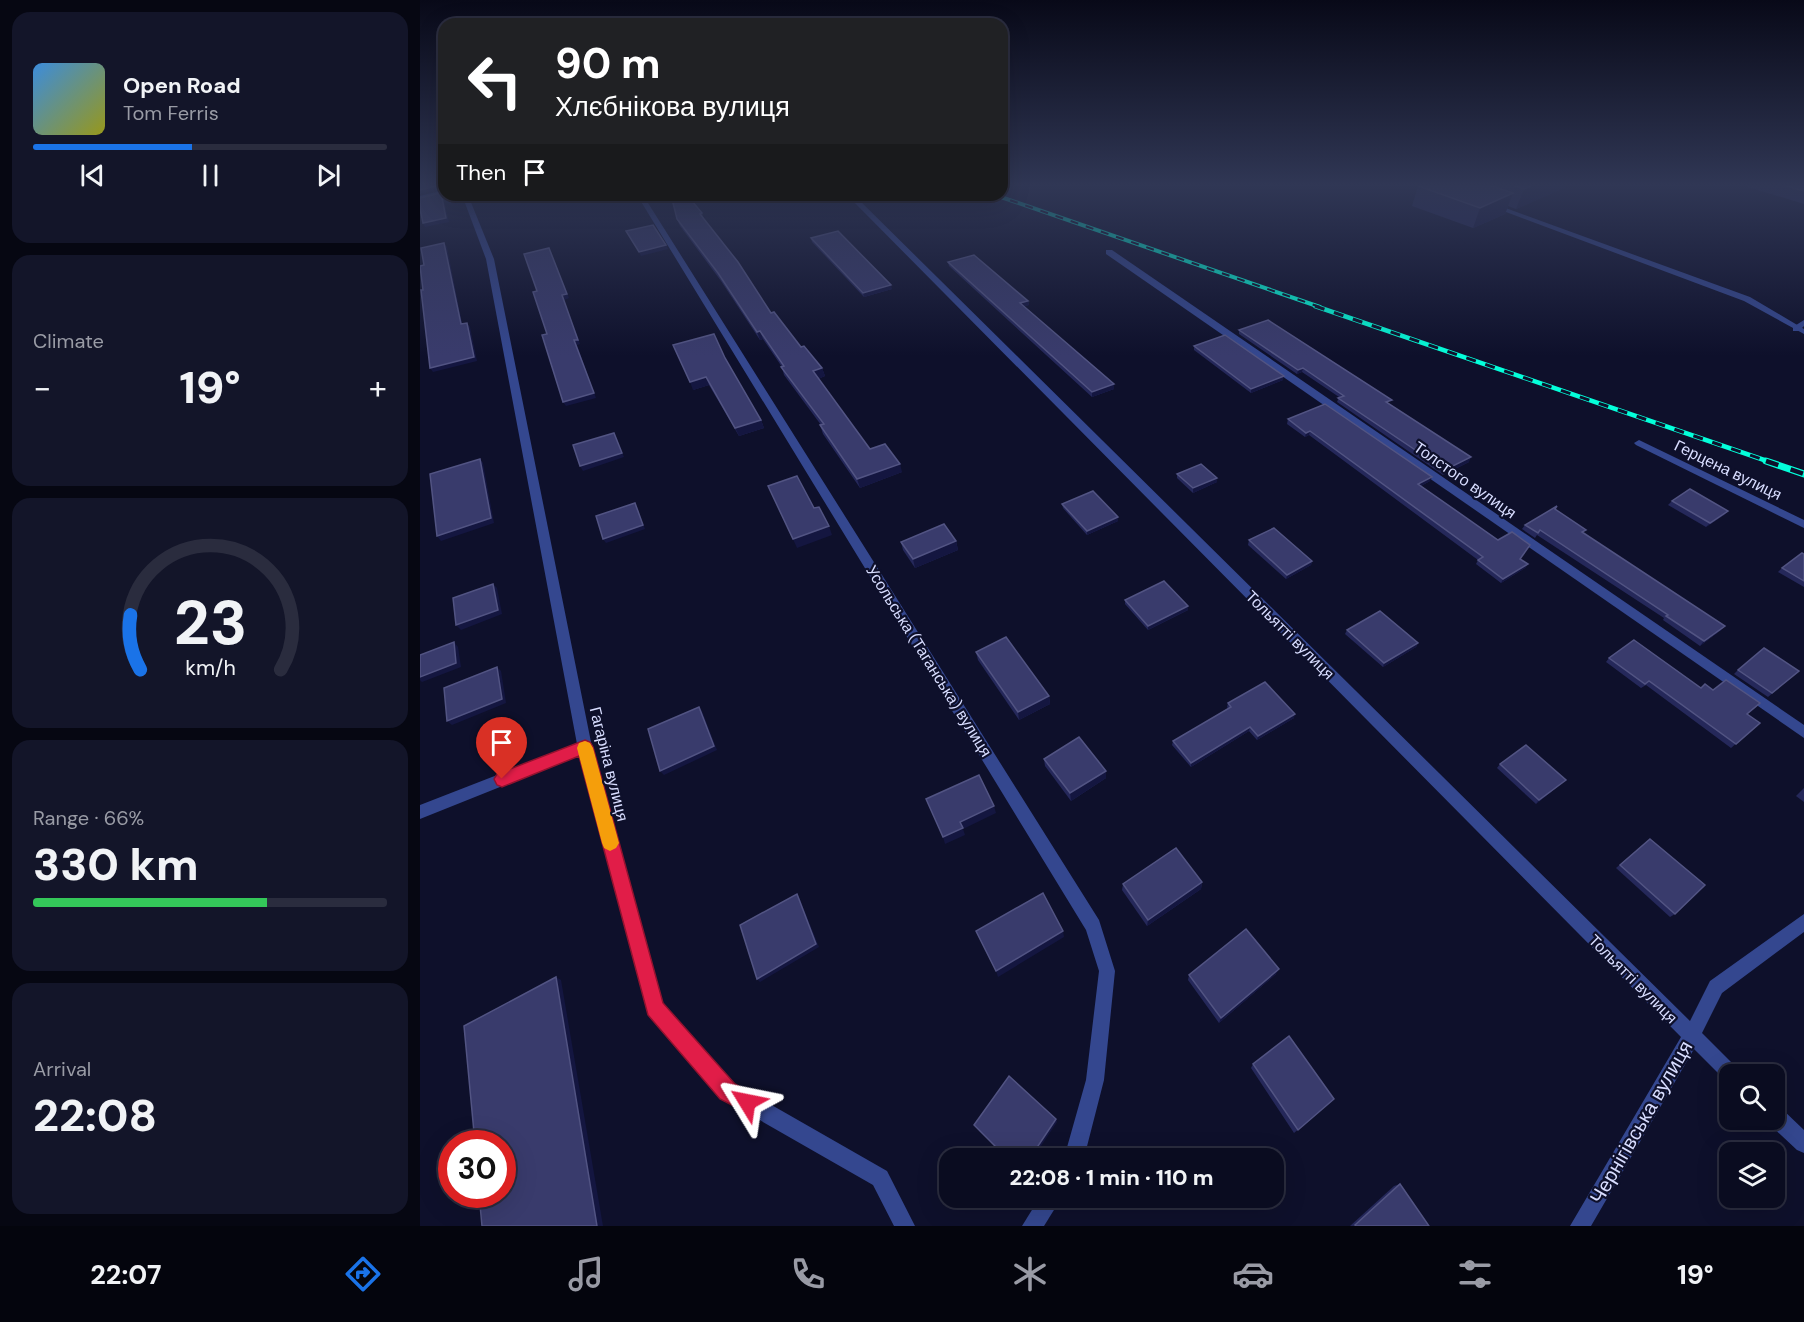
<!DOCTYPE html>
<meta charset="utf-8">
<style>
:root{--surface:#0a0c20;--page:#131529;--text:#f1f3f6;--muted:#999ba5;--line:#2a2c3e;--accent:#1a73e8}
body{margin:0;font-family:"DM Sans",sans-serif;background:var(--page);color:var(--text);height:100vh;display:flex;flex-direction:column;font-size:22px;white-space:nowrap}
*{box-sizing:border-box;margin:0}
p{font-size:20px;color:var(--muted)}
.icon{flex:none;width:33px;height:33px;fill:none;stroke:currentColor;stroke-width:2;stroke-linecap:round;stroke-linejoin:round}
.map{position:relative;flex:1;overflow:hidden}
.sheet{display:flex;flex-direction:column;gap:12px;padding:12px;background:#060712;width:420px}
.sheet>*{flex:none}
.top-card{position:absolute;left:18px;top:18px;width:570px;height:183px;border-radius:18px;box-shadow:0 6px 24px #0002,0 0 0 2px var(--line);background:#202124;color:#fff;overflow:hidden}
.tools{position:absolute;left:1299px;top:1064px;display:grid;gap:12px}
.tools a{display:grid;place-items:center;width:66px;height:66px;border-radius:12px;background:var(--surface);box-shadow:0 6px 24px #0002,0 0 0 2px var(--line);font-size:30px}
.speed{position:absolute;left:18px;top:1130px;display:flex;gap:12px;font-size:30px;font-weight:700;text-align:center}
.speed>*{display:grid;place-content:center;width:78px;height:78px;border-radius:50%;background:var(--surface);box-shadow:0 6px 24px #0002,0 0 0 2px var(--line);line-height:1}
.speed .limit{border:9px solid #d22;background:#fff;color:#111}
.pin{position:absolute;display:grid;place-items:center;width:51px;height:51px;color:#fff;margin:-62px -26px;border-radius:50% 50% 50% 0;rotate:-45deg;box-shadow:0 0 6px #0007}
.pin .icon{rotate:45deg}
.me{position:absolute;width:66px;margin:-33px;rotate:305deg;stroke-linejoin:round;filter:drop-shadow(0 0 4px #0008)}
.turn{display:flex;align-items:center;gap:21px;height:126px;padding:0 18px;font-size:27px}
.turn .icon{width:78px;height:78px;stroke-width:2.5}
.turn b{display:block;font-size:42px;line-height:51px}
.then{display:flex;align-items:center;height:57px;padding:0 18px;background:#0003;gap:12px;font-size:22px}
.big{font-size:45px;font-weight:800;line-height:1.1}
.sheet .tile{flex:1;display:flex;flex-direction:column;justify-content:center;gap:9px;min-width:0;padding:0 21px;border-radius:18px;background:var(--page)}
.sheet .dial{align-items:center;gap:0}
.dial svg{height:156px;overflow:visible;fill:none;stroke:var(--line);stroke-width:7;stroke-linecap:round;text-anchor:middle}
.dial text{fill:var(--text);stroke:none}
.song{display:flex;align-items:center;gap:18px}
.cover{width:72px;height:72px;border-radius:9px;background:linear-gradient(135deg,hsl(210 70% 55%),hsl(60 70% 35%))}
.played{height:6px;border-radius:3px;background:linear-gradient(90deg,var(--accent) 45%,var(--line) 45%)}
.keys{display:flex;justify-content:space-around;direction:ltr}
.heat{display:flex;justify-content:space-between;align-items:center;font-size:33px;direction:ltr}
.charge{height:9px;border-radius:4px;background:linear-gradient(90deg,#34c759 66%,var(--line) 0)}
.trip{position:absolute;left:519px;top:1148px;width:345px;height:60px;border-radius:18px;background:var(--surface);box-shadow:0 6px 24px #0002,0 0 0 2px var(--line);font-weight:800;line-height:60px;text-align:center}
.tab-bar{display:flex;height:96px;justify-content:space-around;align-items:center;background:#04050d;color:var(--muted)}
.tab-bar .icon{width:42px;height:42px}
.tab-bar .current{color:var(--accent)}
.tab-bar b{font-size:27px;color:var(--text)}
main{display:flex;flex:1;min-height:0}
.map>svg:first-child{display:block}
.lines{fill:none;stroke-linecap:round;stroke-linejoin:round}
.service{fill:#34478f;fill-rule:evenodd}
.minor{fill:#34478f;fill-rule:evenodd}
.rail-far2-casing{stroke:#04ffda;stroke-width:4}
.rail-far1-casing{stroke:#04ffda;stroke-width:4.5}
.rail-casing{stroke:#04ffda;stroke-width:7}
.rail-far2{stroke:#0e102b;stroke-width:2;stroke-dasharray:8;stroke-linecap:butt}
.rail-far1{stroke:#0e102b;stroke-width:3;stroke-dasharray:10;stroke-linecap:butt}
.rail{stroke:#0e102b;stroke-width:4.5;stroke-dasharray:13;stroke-linecap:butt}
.wall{fill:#25285a}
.shaded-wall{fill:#141640}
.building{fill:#393b6c;stroke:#525483;stroke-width:1.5}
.route{fill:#e11d48;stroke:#92132f;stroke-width:1.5}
.slow{fill:#f59e0b}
.labels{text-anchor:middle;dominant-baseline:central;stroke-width:4.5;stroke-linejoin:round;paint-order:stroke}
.street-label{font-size:16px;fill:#d8ddff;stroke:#0e102b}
.near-street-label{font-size:20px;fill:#d8ddff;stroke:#0e102b}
</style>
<main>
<section class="sheet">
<div class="tile">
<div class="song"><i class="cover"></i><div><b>Open Road</b><p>Tom Ferris</p></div></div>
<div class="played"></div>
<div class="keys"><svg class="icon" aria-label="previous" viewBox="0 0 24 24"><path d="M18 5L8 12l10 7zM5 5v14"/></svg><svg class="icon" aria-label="pause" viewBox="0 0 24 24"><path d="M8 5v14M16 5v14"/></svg><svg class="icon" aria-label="next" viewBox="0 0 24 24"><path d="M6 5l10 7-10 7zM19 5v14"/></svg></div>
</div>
<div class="tile"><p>Climate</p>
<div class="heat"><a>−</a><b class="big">19°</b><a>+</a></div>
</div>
<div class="tile dial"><svg viewBox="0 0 100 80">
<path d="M14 69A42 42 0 1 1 86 69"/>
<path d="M14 69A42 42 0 0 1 9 41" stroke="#1a73e8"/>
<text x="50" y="56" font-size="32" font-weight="700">23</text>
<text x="50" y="72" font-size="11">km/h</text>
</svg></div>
<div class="tile"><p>Range · 66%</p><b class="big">330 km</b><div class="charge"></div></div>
<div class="tile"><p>Arrival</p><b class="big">22:08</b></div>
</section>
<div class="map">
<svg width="1384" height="1226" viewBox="0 0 1384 1226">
<rect width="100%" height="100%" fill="#0e102b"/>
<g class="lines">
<polygon class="service" points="1384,320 1384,326 1379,331 1373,331 1373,327"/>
<g class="minor">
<polygon points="24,190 24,194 0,200 0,196"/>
<polygon points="42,195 48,195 74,259 172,747 242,1003 315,1084 467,1171 495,1226 474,1226 453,1185 301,1098 229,1014 160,755 0,819 0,805 157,744 66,259"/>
<polygon points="217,195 223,195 679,920 695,971 684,1080 664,1158 644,1158 666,1080 679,971 666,930"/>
<polygon points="427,195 434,195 1270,1021 1290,981 1384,914 1384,932 1302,993 1282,1033 1317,1068 1320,1074 1310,1074 1310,1083 1305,1080 1274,1049 1171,1226 1150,1226 1261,1037"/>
<polygon points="1072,203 1330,297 1384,329 1384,334 1324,301 1070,206 1069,205"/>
<polygon points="686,250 692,250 1384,725 1384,738 686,254"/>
<polygon points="1219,440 1384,520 1384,528 1216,445 1214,443"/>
<polygon points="1354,1106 1361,1108 1384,1130 1384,1153 1377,1150 1347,1122 1346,1119 1354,1119"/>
<polygon points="620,1197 642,1197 624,1226 602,1226"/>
</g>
<g class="rail-far2-casing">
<polyline id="rail-far2" points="575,195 900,307"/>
</g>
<g class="rail-far1-casing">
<polyline id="rail-far1" points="895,306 1350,462"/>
</g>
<g class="rail-casing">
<polyline id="rail" points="1346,461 1384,474"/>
</g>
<use href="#rail-far2" class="rail-far2"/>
<use href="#rail-far1" class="rail-far1"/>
<use href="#rail" class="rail"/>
</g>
<g class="wall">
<polygon points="1002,184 1153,184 1096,209 1088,206 1085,214 1053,228 992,206 998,186"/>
<polygon points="1298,184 1312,184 1306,187"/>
<polygon points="1318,184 1384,184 1384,204"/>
<polygon points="282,213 284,219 351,313 381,347 402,368 405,376 398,379 450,449 482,472 440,488 403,434 400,425 401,425 364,375 362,367 343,339 340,340 301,281 260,226 257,219"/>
<polygon points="391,238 472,289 444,297 392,242"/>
<polygon points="528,262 608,301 609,305 604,306 694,389 672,397 529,266"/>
<polygon points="819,330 970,404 1049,462 1023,475 917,402 919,397 882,372 877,374 819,334"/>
<polygon points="774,346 863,380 831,393 774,350"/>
<polygon points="305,358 341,420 344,428 319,436 289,385 273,390"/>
<polygon points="868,419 1010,481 1001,486 1078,540 1110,545 1100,559 1108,564 1105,568 1081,583 1056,564 1058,560 889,435 885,437 867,424"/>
<polygon points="757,474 797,482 773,493 757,478"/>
<polygon points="1252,501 1308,511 1304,515 1286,527 1248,505"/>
<polygon points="642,504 698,517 698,521 667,535 643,508"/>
<polygon points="1135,509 1164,533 1301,630 1280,646 1243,620 1244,618 1117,535 1115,538 1102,529 1105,525"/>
<polygon points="829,540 892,561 891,565 866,579 828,545"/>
<polygon points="536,541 538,550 495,568 483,550 481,542"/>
<polygon points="1384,554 1384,587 1358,572 1362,568"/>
<polygon points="705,600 768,610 728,630 705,604"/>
<polygon points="927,630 998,643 996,647 963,667 925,634"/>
<polygon points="556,652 629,696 630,704 599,720 558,660"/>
<polygon points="1189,658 1281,688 1327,714 1340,723 1311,748 1226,685 1221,688 1186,662"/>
<polygon points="1318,670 1379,671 1348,697 1314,674"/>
<polygon points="808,703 874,718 837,740 829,731 771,767 752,745 753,741 808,709 807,707"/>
<polygon points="624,759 686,778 651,801 625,766"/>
<polygon points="1080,764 1142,783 1116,804 1077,768"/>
<polygon points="1384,788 1384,802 1376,796"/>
<polygon points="1230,839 1255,914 1250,917 1196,868"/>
<polygon points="782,882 781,889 727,926 702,890 703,884"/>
<polygon points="856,974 799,1023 768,980 769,975"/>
<polygon points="833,1064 914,1099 874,1133 831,1068"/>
<polygon points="980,1184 1009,1226 930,1226 974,1186"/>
</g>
<g class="shaded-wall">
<polygon points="1115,184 1153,184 1096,209 1104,189"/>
<polygon points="16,186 18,189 0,194 0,190"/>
<polygon points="21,193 23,196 29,222 5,227 3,223"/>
<polygon points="1093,193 1085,214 1053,228 1060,208"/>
<polygon points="191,195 216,195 215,196 194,200"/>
<polygon points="24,243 27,247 43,328 41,324"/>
<polygon points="246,245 248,249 221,256 219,252"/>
<polygon points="129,248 149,298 144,300 160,344 157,345 176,398 146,406 143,402 154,340"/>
<polygon points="471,285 472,289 444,297 443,293"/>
<polygon points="608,301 609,305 601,307 600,303"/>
<polygon points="47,323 50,327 57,361 13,372 10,368"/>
<polygon points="340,331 343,339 340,340 337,332"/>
<polygon points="402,368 405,376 396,380 393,371"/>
<polygon points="883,368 882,372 877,374 878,370"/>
<polygon points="864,376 863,380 831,393 831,389"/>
<polygon points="286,377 289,385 273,390 270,382"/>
<polygon points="694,384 694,389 672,397 672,392"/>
<polygon points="341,420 344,428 319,436 315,428"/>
<polygon points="890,431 889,435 885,437 886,433"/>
<polygon points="194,433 204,457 163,471 160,466"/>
<polygon points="1051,457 1049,462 1023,475 1025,470"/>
<polygon points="60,459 63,463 74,523 21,541 17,536"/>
<polygon points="480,464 482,472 440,488 437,479"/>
<polygon points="1012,477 1010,481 997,488 998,484"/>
<polygon points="797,478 797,482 773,493 773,488"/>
<polygon points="215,503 217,507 225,529 186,543 183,539"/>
<polygon points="1308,511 1304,515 1286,527 1290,523"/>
<polygon points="698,517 698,521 667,535 667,531"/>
<polygon points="409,526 412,535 377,548 373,539"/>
<polygon points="536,541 538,550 495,568 493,559"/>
<polygon points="892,561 891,565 866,579 867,575"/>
<polygon points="1108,564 1105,568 1081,583 1083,579"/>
<polygon points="73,584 77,588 82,614 41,630 36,625"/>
<polygon points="768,606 768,610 728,630 728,626"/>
<polygon points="1305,626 1301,630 1280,646 1284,641"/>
<polygon points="34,642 38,647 41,667 2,682 0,680 0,677"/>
<polygon points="998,643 996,647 963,667 964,663"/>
<polygon points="77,667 81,671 86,703 32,725 27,721"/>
<polygon points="629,696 630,704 599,720 598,712"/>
<polygon points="279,707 282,711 297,750 244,775 240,771"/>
<polygon points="875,714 874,718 837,740 838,736"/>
<polygon points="830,727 829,731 771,767 771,763"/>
<polygon points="686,771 686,778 651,801 650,793"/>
<polygon points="1146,780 1142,783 1116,804 1119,800"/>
<polygon points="574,806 576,813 543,829 545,835 525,844 523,837 540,822"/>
<polygon points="782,882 781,889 727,926 728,920"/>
<polygon points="377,894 379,897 399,947 340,982 337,979"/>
<polygon points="643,931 644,937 578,977 576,971"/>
<polygon points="859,969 856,974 799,1023 801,1018"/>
<polygon points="136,977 141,980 183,1226 177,1226"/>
<polygon points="636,1119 637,1122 613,1158 610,1158"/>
</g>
<g class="building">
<polygon points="0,184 14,184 16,186 0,190"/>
<polygon points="1002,184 1066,184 1093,193 1060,208 998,186"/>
<polygon points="1089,184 1115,184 1104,189"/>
<polygon points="1360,184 1384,184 1384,191"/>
<polygon points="21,193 26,218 3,223 0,209 0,198"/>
<polygon points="251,195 267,195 282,213 280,214 318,262 351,313 354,312 381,347 384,346 402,368 393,371 450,449 465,444 480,464 437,479 400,425 404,424 361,367 364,366 340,331 337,332 298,273 257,219"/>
<polygon points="233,225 246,245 219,252 206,231"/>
<polygon points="418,231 471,285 443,293 391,238"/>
<polygon points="24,243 41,324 47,323 54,357 10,368 1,290 3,290 0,266 4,265 1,248"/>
<polygon points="129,248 147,294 142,295 158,340 154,340 174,393 143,402 122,335 127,334 113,292 117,291 104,254"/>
<polygon points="554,255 608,301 600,303 694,384 672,392 528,262"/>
<polygon points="848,320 972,400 966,402 1051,457 1025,470 918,398 924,396 883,368 878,370 819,330"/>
<polygon points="294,334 305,358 341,420 315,428 286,377 270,382 253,345"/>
<polygon points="805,335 864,376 831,389 774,346"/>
<polygon points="905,404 1012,477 998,484 1078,540 1092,532 1110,545 1100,559 1108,564 1083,579 1058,560 1063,557 890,431 886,433 868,419"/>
<polygon points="194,433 202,453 160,466 153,445"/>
<polygon points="60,459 71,518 17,536 10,474"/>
<polygon points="781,464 797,478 773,488 757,474"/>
<polygon points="377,476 394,508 399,507 409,526 373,539 348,486"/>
<polygon points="1270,489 1308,511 1290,523 1252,501"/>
<polygon points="673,491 698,517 667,531 642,504"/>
<polygon points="215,503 223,525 183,539 176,516"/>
<polygon points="1137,506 1135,509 1166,530 1162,532 1305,626 1284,641 1246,616 1248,615 1120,530 1118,533 1105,525"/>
<polygon points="524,524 536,541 493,559 481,542"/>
<polygon points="854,528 892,561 867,575 829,540"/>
<polygon points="1382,553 1384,554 1384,581 1362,568"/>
<polygon points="744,581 768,606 728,626 705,600"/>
<polygon points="73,584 78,610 36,625 33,598"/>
<polygon points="960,611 998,643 964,663 927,630"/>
<polygon points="586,637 629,696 598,712 556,652"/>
<polygon points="1214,640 1281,688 1285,684 1293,690 1306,680 1340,703 1327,714 1340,723 1316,744 1229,681 1225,684 1189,658"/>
<polygon points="34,642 36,663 0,677 0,655"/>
<polygon points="1344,648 1379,671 1352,693 1318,670"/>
<polygon points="77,667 82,699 27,721 24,688"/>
<polygon points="845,682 875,714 838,736 830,727 771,763 753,741 811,707 808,703"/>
<polygon points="279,707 294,746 240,771 228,729"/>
<polygon points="659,737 686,771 650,793 624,759"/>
<polygon points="1106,745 1146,780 1119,800 1080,764"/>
<polygon points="559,775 574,806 540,822 543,828 523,837 506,799"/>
<polygon points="1230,839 1285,885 1255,914 1200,865"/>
<polygon points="756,848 782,882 728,920 703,884"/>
<polygon points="623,893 643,931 576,971 556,931"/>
<polygon points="377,894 396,944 337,979 320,925"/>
<polygon points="826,929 859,969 801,1018 769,975"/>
<polygon points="136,977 177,1226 62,1226 59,1194 82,1194 82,1143 55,1143 44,1026"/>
<polygon points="869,1036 914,1099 878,1130 833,1064"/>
<polygon points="589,1076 636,1119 610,1158 587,1158 554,1125"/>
<polygon points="980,1184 1009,1226 936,1226 935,1225"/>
</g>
<linearGradient id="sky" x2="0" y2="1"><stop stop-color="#080918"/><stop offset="0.52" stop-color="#303755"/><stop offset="1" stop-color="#303755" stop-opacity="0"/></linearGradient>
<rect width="1384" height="356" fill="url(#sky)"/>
<polygon class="route" points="165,740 170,742 173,747 243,1003 315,1084 334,1095 337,1102 334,1110 327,1113 300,1099 228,1015 159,756 82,787 77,785 74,779 77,774"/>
<polygon class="slow" points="165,741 170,743 173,748 199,843 196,848 190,851 184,848 182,843 157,748 159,743"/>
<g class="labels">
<g class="street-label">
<text transform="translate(1308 470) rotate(26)">Герцена вулиця</text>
<text transform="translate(1045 480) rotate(35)">Толстого вулиця</text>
<text transform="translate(870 635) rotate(45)">Тольятті вулиця</text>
<text transform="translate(509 661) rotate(58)">Усольська (Таганська) вулиця</text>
<text transform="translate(189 764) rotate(76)">Гагаріна вулиця</text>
<text transform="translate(1213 979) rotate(45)">Тольятті вулиця</text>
</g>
<g class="near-street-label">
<text transform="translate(1221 1122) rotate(-60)">Чернігівська вулиця</text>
</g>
</g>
</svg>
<div class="tools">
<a><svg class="icon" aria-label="search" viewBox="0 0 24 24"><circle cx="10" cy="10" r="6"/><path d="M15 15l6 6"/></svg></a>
<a><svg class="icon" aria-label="layers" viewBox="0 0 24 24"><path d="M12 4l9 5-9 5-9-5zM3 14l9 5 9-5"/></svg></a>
</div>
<div class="speed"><div class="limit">30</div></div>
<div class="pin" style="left:82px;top:779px;background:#d93025"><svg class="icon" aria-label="arrive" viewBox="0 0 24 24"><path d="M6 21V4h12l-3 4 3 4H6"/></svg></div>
<svg class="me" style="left:327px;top:1102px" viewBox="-20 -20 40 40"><path d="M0-17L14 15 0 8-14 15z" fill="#e11d48" stroke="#fff" stroke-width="4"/></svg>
<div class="trip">22:08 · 1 min · 110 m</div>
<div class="top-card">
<div class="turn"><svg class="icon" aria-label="left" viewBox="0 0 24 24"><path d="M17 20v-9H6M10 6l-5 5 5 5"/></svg><div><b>90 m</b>Хлєбнікова вулиця</div></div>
<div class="then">Then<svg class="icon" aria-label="arrive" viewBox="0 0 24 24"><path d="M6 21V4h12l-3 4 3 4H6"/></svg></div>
</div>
</div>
</main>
<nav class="tab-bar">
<b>22:07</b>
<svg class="icon current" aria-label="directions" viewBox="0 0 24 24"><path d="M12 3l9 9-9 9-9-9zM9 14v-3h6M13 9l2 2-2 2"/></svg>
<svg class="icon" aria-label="music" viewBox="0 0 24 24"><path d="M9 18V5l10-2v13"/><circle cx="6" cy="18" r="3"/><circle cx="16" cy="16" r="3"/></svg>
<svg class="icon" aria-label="phone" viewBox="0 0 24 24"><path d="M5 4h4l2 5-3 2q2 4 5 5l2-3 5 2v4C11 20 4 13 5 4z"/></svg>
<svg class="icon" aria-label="climate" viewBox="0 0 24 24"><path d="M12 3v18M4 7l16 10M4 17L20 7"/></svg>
<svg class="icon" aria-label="car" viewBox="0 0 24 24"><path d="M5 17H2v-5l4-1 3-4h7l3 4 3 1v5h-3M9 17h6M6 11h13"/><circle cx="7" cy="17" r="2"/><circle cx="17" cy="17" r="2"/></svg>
<svg class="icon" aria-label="filters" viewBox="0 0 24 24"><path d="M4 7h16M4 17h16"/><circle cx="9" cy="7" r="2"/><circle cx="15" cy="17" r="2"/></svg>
<b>19°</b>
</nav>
